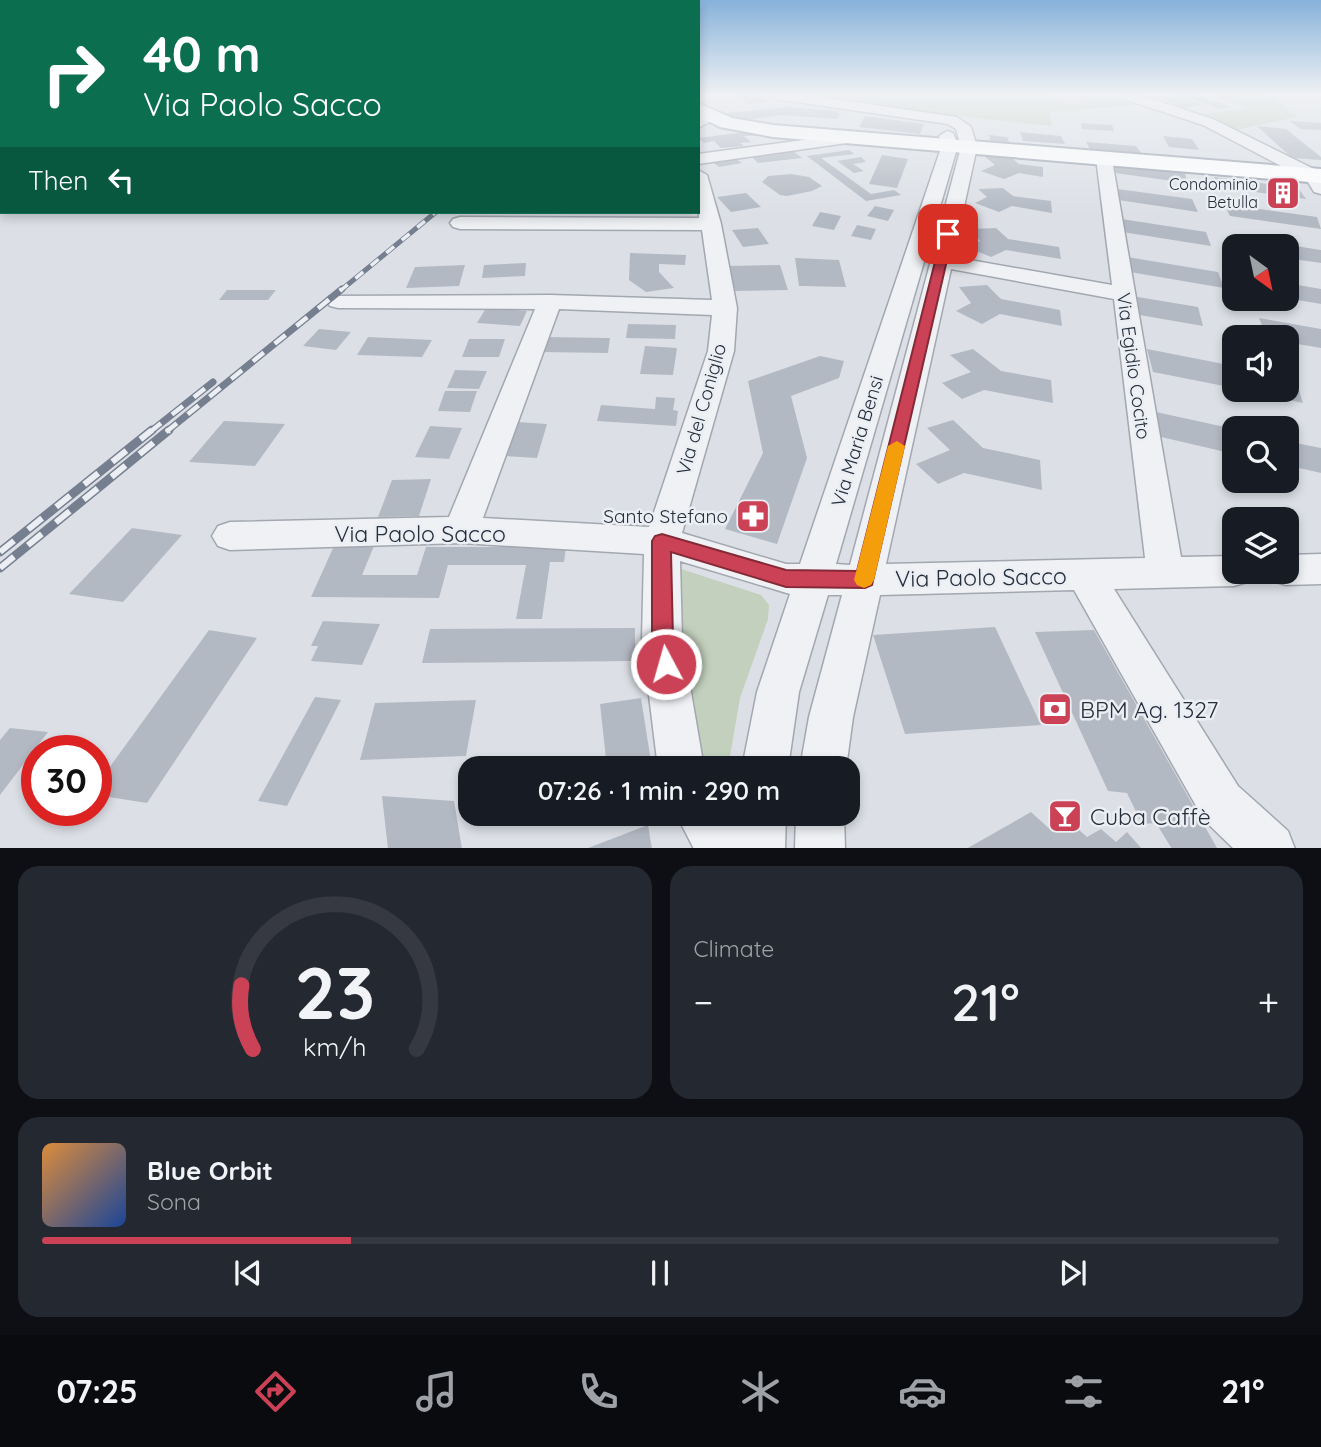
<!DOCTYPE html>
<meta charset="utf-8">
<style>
:root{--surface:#171b24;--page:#242831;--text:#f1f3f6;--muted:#9ea1a6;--line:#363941;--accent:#cb4155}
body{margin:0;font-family:Quicksand,sans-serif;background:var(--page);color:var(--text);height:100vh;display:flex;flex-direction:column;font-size:26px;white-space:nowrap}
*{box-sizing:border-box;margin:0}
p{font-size:23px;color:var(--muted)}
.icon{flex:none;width:38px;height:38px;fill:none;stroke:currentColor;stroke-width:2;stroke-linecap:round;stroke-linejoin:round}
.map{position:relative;height:848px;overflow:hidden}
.details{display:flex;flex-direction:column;gap:18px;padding:18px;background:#0d0f14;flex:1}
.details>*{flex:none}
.top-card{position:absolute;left:0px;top:0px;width:700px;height:214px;box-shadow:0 4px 10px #0003;background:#0b6e4f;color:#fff;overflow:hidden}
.needle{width:46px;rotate:147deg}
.fabs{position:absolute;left:1222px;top:234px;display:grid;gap:14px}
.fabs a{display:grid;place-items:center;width:77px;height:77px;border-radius:14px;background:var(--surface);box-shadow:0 4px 10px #0003;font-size:35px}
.speed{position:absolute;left:21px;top:735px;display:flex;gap:14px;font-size:35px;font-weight:700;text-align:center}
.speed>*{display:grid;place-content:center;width:91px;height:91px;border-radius:50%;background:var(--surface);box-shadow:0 4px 10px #0003;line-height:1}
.speed .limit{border:10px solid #d22;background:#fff;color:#111}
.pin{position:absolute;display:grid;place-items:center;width:60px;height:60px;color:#fff;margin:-30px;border-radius:14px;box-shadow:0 4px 10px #0006}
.me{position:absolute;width:77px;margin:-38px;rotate:354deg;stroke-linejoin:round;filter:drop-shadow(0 0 5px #0008)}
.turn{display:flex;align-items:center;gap:24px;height:147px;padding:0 28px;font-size:32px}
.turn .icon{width:91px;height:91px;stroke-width:2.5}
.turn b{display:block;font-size:49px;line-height:60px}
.then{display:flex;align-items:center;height:66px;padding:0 28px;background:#0003;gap:14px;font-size:26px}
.big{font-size:52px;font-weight:600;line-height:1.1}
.details .tile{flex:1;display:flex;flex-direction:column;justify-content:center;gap:10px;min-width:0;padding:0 24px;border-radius:21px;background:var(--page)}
.details .dial{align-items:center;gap:0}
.dial svg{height:182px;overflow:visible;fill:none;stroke:var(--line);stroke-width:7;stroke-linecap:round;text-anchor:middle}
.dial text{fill:var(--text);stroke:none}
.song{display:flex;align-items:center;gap:21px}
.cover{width:84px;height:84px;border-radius:10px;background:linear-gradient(135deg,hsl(30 70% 55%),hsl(220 70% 35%))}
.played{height:7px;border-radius:4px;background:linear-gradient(90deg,var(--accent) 25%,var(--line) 25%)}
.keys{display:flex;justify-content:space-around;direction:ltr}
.heat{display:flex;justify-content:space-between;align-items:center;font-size:38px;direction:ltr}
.details .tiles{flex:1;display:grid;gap:18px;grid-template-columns:1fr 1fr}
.tile:last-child{grid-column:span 2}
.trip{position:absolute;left:458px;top:756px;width:402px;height:70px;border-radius:21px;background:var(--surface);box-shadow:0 4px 10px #0003;font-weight:600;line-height:70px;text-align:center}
.tab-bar{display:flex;height:112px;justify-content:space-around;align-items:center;background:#090b0e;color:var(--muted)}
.tab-bar .icon{width:49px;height:49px}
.tab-bar .on{color:var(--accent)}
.tab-bar b{font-size:32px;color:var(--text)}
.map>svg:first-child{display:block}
.green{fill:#c2d0bd}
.building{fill:#b3b9c3}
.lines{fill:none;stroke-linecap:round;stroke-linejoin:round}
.minor-casing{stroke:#a2a7b0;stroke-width:3}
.major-casing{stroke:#9ca4b1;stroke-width:4}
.minor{fill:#eff1f4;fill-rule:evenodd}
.major{fill:#fff;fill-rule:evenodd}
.rail-far2-casing{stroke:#767f8f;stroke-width:5}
.rail-far1-casing{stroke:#767f8f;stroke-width:7}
.rail-casing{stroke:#767f8f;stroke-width:9}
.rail-far2{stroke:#ebeff4;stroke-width:3.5;stroke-dasharray:10;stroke-linecap:butt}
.rail-far1{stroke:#ebeff4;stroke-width:4.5;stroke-dasharray:14;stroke-linecap:butt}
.rail{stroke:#ebeff4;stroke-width:6;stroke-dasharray:18;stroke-linecap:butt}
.route{fill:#cb4155;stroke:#842a37;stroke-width:2}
.slow{fill:#f59e0b}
.labels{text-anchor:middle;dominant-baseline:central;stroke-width:5;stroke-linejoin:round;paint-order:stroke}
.far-poi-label{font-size:16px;fill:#262e3c;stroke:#ebeff4;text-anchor:end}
.street-label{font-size:19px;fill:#262e3c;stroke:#ebeff4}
.poi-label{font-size:19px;fill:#262e3c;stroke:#ebeff4;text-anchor:end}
.near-street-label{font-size:23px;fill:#262e3c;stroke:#ebeff4}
.near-poi-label{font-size:23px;fill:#262e3c;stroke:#ebeff4;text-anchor:start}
</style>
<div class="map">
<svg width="1321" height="849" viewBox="0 0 1321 849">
<rect width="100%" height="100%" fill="#dce0e6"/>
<g class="green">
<path d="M789 95H1051C1061 104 1071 106 1084 102L1076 95 1090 99 1122 95 1139 105 1050 112 1051 126C963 118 876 104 789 95Z"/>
<polygon points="1211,95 1270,95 1297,117 1236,130 1197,115 1249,108"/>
<polygon points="675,567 761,595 769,605 768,619 740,698 728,768 701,768 690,755"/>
</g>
<g class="building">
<polygon points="735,95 757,95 767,102 748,104"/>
<polygon points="1180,95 1196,95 1232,107 1220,109"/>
<polygon points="1178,97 1189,100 1202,105 1184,108 1164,99"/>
<polygon points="788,107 840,111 837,113 841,114 837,119 782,115 739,121 726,113"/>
<polygon points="865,116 924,124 920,134 859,127"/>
<polygon points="1289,121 1321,123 1321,130 1301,129"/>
<polygon points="1081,123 1112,125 1114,131 1082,129"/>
<polygon points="1257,126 1286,129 1321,157 1321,160 1292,158"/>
<polygon points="754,131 765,135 744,136 751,142 740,143 744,146 721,148 714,141 704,143 698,138"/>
<polygon points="1020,132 1061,136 1065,144 1023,141"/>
<polygon points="989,135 1007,137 1010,144 991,142"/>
<polygon points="1163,136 1192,139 1199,150 1169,147"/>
<polygon points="1086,142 1136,146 1142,154 1091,151"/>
<polygon points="792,150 802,158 758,163 749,154"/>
<polygon points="849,150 854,154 821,158 871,194 894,190 901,195 866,201 807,156"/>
<polygon points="882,155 908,159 897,188 869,184"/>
<polygon points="1008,155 1019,164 1043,167 1043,177 1019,173 1004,179 981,171 995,165 984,156"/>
<polygon points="732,156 742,163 719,167 710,160"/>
<polygon points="861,157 866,162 853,164 864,171 854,173 837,161"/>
<polygon points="1106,162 1185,173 1187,183 1108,172"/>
<polygon points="791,174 809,177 822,186 812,191 787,196 780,195 762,182 768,176"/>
<polygon points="1214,177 1298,188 1306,199 1218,187"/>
<polygon points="1003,188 1013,196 1051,201 1052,213 1012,206 999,212 975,203 987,197 978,189"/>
<polygon points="1110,188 1192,199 1198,212 1112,199"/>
<polygon points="746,193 761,207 731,212 717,197"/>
<polygon points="1224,204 1317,217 1321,229 1230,216"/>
<polygon points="875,206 894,210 888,221 867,216"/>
<polygon points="820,212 841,216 834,230 812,226"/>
<polygon points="1115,218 1206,232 1211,246 1116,231"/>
<polygon points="857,225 876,229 871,240 851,236"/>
<polygon points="758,228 769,244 743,247 732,230"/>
<polygon points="996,228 1008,239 1059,247 1061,259 1006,250 991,257 967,247 980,241 970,229"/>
<polygon points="1238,237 1321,250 1321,263 1286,258 1286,247 1243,247"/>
<polygon points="630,253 686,255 685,265 659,264 659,272 674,288 646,292 629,280"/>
<polygon points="1121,256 1218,272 1224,288 1124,271"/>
<polygon points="795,258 839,260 846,287 799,286"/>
<polygon points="526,263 525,276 482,278 484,265"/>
<polygon points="465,265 459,286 406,288 415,267"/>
<polygon points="780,265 788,290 733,291 728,266"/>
<polygon points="1286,283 1321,289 1321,304 1286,298"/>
<polygon points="987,285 1001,299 1060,310 1062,326 1000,314 982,324 956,311 971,303 959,287"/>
<polygon points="227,290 276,290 268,300 219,300"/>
<polygon points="1126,295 1198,307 1203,326 1128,313"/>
<polygon points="486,308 527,311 520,326 477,323"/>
<polygon points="1259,318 1321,329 1321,348 1286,342 1286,338 1267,338"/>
<polygon points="628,324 676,325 675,339 626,338"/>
<polygon points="319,329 351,332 336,350 303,346"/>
<polygon points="368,337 432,340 422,357 357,355"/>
<polygon points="544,337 610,338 608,353 540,352"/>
<polygon points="469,339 505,339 499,357 462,357"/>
<polygon points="645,346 677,348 673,375 640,374"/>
<polygon points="973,349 1001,371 1051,380 1053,403 984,390 962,399 942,383 971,372 950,355"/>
<polygon points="1147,349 1234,366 1234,388 1153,372"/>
<polygon points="820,356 844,361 839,378 791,396 807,458 777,544 725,529 763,453 748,381"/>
<polygon points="455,370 487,371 479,389 447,388"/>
<polygon points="1286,376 1295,378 1303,403 1248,391 1286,390"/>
<polygon points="445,391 477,391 470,412 438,411"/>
<polygon points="656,397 675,398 673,410 678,411 676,426 597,421 601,405 655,409"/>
<polygon points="1156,412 1234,429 1234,454 1157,436"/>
<polygon points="953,420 983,448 1040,460 1042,490 964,473 938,484 916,464 950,450 927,428"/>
<polygon points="224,421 285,424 255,466 189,462"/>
<polygon points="517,422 547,424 537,458 505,456"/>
<polygon points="430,426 462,428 449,459 415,457"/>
<polygon points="1286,441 1321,448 1321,473 1286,465"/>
<polygon points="431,479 419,516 378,517 392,480"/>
<polygon points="132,528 182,535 123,602 69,594"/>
<polygon points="334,546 374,546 362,575 417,575 426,547 566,547 564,562 550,562 542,619 516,619 526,565 448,565 439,598 311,597"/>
<polygon points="323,621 380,624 362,665 311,661 318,646 311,646"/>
<polygon points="995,627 1041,725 905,734 873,635"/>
<polygon points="635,628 635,661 422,663 430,629"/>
<polygon points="209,630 257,638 147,803 96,795 96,786"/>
<polygon points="1094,630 1217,848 1172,849 1156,823 1142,824 1127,793 1108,791 1035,632"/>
<polygon points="315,697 341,700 287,806 258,801"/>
<polygon points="641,698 652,768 607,768 600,704"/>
<polygon points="476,700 466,756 360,760 375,703"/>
<polygon points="10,728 48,732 0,795 0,740"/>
<polygon points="382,796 454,801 462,849 388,849"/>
<polygon points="1031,812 1053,832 1067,819 1087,837 1101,829 1116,842 1127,832 1142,849 966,849"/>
<polygon points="648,825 652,849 588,849 588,848"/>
</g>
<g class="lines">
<g class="minor-casing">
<g id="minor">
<path d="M769 95H806L957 117 971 127 977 147 953 257 1112 285 1096 158 1099 154H1111L1181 557 1234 556V572H1252L1247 582 1234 586 1114 589 1238 786 1288 831 1295 849H1234L1204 820 1074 590 880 595 853 717 846 768H800L809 717 842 595H828L799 692 788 768H742L757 692 790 594 680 561 682 639 704 768H658L642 639 644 554 461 543 230 550 218 546 212 536 218 526 230 522 449 517 535 309 338 308 330 306 326 301 330 296 550 295 712 300 702 230 460 229 453 227 450 223 453 219 460 217 699 218 698 170 707 175 721 224 737 308 734 351 682 533 786 564H800L942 145 939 136 947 131 953 133 958 145 836 564 850 565 961 147 956 129 948 124 776 99ZM951 269 1114 299 1145 558 886 564ZM559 309 712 315 708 351 649 527 483 518Z"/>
<polygon points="1126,95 1140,95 1213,119 1318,171 1321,175 1321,194 1314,192 1306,179 1203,125 1127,100"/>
<polygon points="711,112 719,117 698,128 698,117"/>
<polygon points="855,133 863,138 861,141 698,164 698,154"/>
<polygon points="1321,554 1321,584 1286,585 1273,581 1269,572 1286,572 1286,555"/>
<polygon points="676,814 729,814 737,826 738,814 786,814 785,849 694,849"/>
<polygon points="796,814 844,814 845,849 795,849"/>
</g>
</g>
<g class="major-casing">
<polygon id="major" points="698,103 732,118 773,125 1321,169 1321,183 773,137 720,127 698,116"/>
</g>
<use href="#minor" class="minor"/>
<use href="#major" class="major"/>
<g class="rail-far2-casing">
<polyline id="rail-far2" points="340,291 436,212"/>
</g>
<g class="rail-far1-casing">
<g id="rail-far1">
<polyline points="150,432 213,382"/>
<polyline points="166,432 342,289"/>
</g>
</g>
<g class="rail-casing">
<g id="rail">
<polyline points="0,552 152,430"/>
<polyline points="0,568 169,430"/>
</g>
</g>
<use href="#rail-far2" class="rail-far2"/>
<use href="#rail-far1" class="rail-far1"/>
<use href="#rail" class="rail"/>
</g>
<linearGradient id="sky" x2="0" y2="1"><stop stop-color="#87b2da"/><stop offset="0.44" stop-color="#eff1f4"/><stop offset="1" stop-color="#eff1f4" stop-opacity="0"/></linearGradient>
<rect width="1321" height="214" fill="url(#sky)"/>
<polygon class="route" points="948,231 953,234 872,585 865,588 786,587 671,552 673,639 677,664 674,672 666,674 658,672 652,639 652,541 655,536 662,534 786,570 857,571 942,234"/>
<polygon class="slow" points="897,441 905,446 874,580 871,585 864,588 857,585 854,580 888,446"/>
<defs>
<g id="building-square" transform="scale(1.75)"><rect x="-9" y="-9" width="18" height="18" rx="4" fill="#cb4155" stroke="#ebeff4"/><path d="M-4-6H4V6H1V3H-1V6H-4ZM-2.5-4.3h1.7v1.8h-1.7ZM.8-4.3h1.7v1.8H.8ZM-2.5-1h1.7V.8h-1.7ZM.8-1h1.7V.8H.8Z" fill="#fff"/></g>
<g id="pharmacy-square" transform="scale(1.75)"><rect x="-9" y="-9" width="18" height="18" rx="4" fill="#cb4155" stroke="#ebeff4"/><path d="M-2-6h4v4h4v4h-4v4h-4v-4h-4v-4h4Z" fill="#fff"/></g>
<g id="bank-square" transform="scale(1.75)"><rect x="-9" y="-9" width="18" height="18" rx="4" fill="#cb4155" stroke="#ebeff4"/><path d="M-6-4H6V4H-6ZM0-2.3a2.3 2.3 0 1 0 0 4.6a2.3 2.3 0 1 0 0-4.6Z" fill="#fff"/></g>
<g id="bar-square" transform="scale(1.75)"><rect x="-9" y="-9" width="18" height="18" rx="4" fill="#cb4155" stroke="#ebeff4"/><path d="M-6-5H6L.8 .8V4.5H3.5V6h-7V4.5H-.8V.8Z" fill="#fff"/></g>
</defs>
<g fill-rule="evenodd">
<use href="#building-square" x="1283" y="193"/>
<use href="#pharmacy-square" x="753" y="516"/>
<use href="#bank-square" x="1055" y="709"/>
<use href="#bar-square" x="1065" y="816"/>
</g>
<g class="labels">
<g class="far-poi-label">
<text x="1258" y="184">Condominio<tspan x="1258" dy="18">Betulla</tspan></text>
</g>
<g class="street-label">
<text transform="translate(1134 366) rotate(82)">Via Egidio Cocito</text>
<text transform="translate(701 409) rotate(-74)">Via del Coniglio</text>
<text transform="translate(857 441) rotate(-73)">Via Maria Bensi</text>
</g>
<g class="poi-label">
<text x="728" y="516">Santo Stefano</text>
</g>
<g class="near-street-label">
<text x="420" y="533">Via Paolo Sacco</text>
<text transform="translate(981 577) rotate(-1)">Via Paolo Sacco</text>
</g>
<g class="near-poi-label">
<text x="1080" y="709">BPM Ag. 1327</text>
<text x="1090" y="816">Cuba Caffè</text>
</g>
</g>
</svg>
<div class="fabs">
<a><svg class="needle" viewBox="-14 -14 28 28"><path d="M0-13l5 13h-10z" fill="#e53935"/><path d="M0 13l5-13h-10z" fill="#9ea1a6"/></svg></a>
<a><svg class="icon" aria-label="sound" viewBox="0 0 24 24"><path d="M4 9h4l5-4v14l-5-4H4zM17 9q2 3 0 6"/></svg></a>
<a><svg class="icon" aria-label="search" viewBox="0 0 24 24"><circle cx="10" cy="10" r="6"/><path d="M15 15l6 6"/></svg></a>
<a><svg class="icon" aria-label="layers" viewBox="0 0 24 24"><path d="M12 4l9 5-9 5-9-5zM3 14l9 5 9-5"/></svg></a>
</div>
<div class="speed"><div class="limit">30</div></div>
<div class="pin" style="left:948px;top:234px;background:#d93025"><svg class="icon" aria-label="arrive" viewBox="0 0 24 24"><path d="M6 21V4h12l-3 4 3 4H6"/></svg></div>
<svg class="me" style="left:666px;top:664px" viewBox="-20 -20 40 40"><circle r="17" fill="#cb4155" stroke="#fff" stroke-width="3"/><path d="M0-11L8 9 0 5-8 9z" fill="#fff"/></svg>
<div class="trip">07:26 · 1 min · 290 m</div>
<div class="top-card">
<div class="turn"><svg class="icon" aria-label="right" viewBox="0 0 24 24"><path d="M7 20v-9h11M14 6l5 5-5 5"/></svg><div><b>40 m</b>Via Paolo Sacco</div></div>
<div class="then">Then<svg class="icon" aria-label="left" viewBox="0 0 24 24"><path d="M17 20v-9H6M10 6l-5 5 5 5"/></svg></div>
</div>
</div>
<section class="details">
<div class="tiles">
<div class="tile dial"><svg viewBox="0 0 100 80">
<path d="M14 69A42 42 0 1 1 86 69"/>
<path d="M14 69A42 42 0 0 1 9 41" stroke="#cb4155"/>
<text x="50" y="56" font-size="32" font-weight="700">23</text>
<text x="50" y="72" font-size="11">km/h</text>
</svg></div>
<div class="tile"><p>Climate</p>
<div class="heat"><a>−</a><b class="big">21°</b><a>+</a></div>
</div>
<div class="tile">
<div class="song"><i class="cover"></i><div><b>Blue Orbit</b><p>Sona</p></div></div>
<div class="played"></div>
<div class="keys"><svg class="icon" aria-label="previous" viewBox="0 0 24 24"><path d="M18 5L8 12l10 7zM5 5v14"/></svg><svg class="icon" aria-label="pause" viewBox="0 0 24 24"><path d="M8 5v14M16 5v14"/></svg><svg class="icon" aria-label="next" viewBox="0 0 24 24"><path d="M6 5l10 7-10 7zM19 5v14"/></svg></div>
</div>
</div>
</section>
<nav class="tab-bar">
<b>07:25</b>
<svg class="icon on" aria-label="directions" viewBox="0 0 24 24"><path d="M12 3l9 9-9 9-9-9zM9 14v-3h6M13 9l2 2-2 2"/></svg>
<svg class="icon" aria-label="music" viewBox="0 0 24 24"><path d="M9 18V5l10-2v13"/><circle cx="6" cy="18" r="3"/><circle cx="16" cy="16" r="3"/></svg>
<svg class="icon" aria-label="phone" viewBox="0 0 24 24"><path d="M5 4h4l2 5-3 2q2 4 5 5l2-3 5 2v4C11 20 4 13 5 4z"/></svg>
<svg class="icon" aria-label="climate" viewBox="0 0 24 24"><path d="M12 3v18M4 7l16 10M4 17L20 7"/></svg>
<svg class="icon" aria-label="car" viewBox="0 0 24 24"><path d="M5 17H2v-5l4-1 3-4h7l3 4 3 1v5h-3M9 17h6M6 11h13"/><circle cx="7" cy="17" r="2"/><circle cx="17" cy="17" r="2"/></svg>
<svg class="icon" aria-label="filters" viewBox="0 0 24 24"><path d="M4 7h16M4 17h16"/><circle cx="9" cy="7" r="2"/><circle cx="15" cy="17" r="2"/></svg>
<b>21°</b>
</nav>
